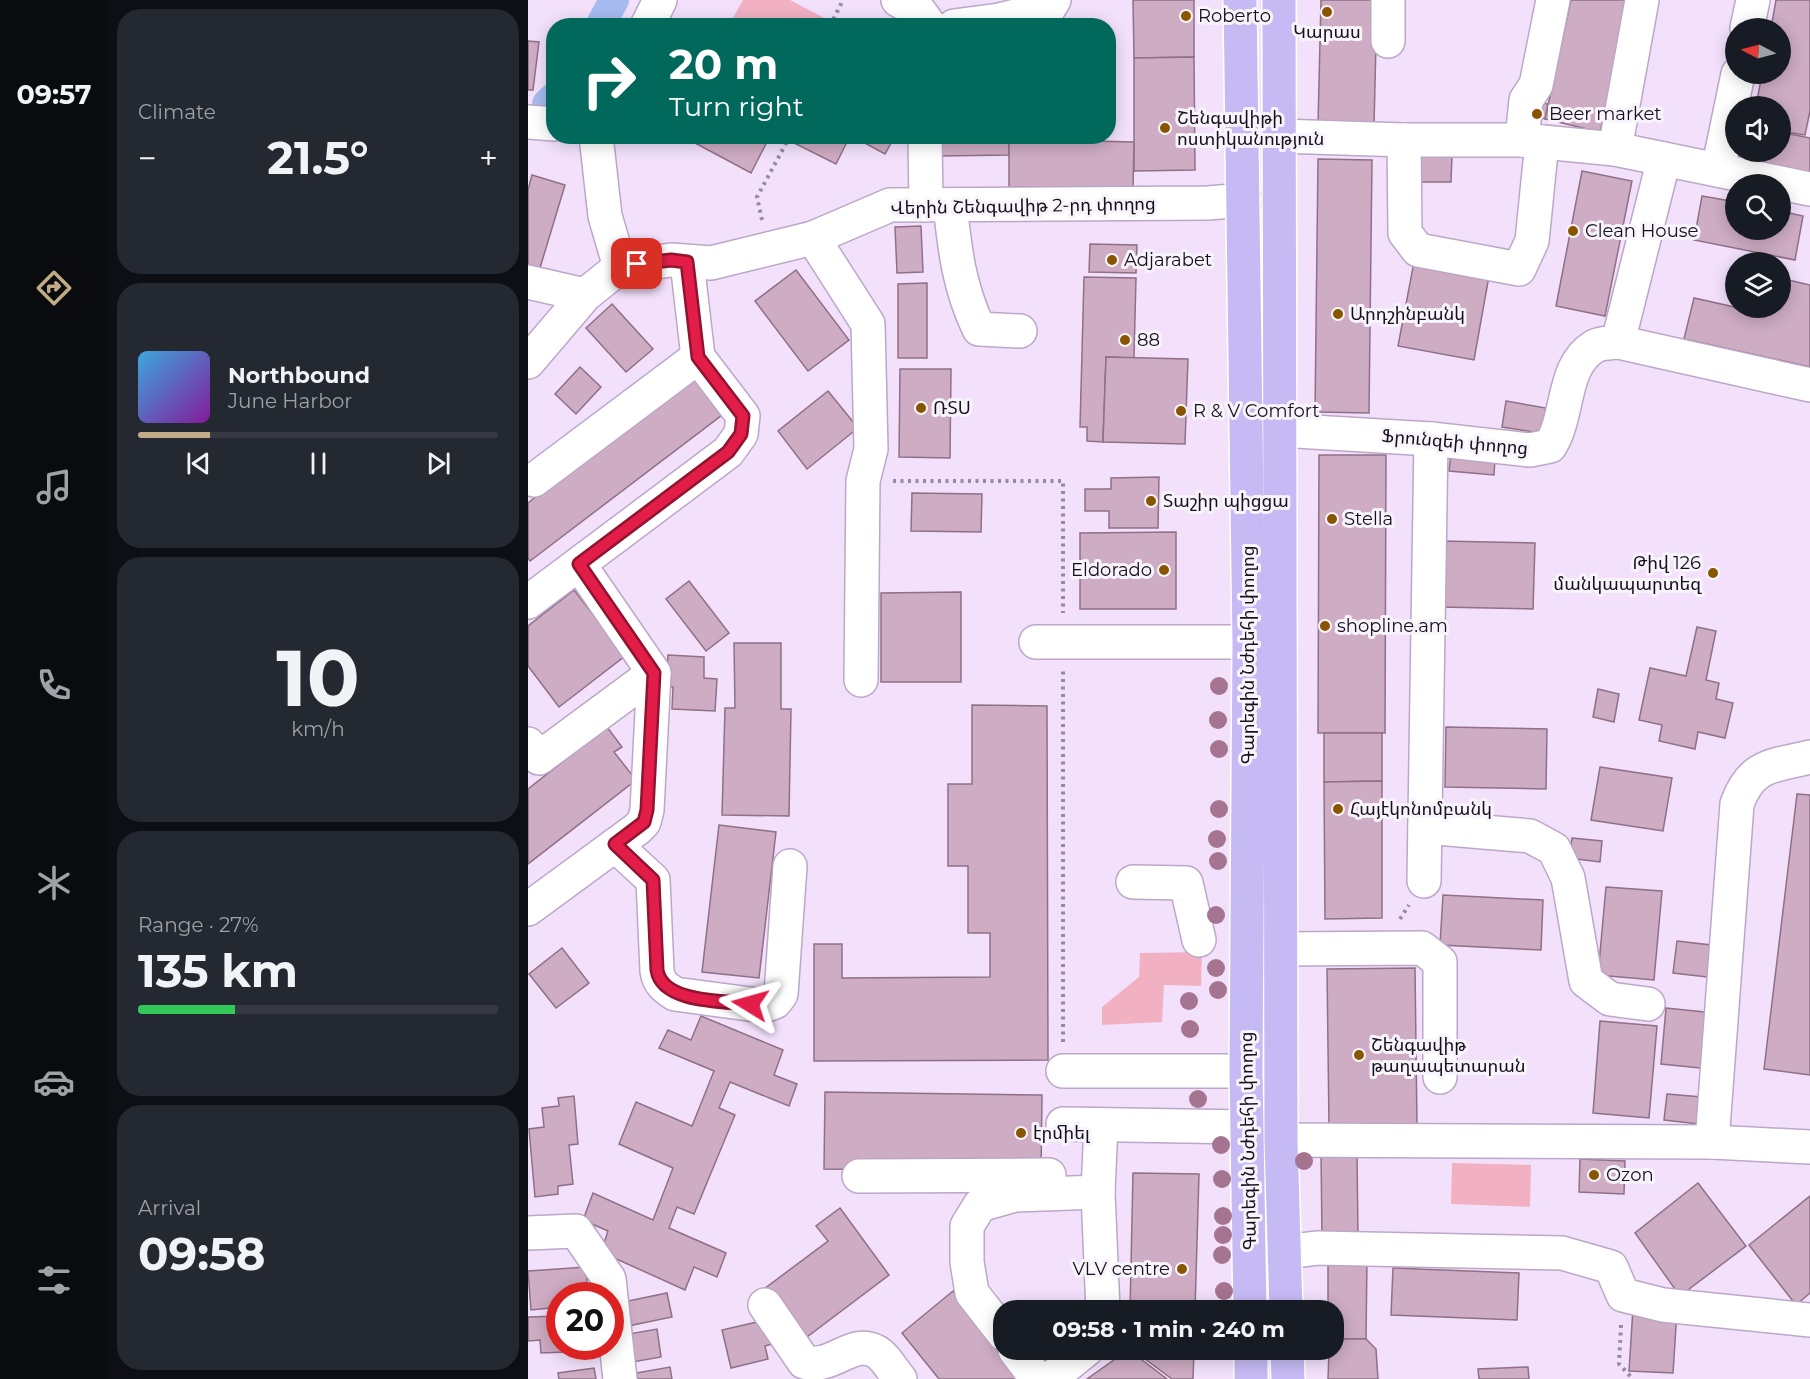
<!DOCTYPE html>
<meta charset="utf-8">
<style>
:root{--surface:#171b24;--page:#242831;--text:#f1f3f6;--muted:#9ea1a6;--line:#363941;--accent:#c2ac87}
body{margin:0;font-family:Montserrat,"Noto Sans Armenian",sans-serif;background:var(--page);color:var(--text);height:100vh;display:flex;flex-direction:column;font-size:22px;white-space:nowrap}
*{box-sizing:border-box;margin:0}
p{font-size:20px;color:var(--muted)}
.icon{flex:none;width:33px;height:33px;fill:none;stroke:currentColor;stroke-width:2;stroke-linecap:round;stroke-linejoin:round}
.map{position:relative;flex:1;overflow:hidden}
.panel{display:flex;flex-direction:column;gap:9px;padding:9px;background:#0d0f14;width:420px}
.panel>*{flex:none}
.hud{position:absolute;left:18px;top:18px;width:570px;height:126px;border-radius:24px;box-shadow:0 3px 15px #0003;background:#00695c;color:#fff;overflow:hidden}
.needle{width:39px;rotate:276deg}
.tools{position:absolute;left:1197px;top:18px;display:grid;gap:12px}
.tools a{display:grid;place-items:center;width:66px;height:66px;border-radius:50%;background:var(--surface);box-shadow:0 3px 15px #0003;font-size:30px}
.speed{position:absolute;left:18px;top:1282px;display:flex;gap:12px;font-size:30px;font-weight:700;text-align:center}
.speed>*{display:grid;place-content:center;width:78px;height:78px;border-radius:50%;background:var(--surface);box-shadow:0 3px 15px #0003;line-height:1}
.speed .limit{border:9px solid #d22;background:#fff;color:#111}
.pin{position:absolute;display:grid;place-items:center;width:51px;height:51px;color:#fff;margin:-26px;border-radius:12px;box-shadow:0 3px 9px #0006}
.me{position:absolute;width:66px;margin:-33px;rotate:278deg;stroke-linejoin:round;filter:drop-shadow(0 0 4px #0008)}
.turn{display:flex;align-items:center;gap:21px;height:126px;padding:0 24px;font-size:27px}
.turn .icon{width:78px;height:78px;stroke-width:2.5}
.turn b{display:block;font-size:42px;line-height:51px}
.big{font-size:45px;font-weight:700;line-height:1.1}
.panel .card{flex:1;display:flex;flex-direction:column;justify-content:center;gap:9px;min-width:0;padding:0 21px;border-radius:24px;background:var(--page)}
.panel .dial{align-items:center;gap:0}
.dial b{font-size:78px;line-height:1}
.song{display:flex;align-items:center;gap:18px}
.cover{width:72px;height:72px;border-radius:9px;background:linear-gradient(135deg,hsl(200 70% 55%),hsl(290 70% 35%))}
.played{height:6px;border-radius:3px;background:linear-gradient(90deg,var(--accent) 20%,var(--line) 20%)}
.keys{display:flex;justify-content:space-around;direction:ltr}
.heat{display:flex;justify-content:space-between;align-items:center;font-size:33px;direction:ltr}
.charge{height:9px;border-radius:4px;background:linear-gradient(90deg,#34c759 27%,var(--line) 0)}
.trip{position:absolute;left:465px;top:1300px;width:351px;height:60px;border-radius:24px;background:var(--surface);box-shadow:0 3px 15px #0003;font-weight:700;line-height:60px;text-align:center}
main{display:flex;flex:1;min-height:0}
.dock{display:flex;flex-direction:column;width:108px;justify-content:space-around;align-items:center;background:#090b0e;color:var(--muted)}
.dock .icon{width:42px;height:42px}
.dock .current{color:var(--accent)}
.dock b{font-size:27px;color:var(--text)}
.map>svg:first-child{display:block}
.green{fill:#f1b1c3}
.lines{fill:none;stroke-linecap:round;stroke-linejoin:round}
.canal{stroke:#a6bbf0;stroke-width:30}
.building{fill:#ceacc3;stroke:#8f7086;stroke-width:1.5}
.minor-casing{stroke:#bca7c7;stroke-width:36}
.major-casing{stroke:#fff;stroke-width:36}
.path{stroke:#988a9f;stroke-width:4;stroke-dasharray:3 4.5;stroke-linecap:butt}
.minor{stroke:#fff;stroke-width:33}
.major{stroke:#c5baf4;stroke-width:33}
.tree{fill:#a57490}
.route-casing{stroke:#92132f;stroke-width:15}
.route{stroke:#e11d48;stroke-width:10}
.poi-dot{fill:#850;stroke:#f8f4fb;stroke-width:2}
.labels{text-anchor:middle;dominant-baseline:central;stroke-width:6;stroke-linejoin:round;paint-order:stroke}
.poi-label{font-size:18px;fill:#170f1b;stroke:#f8f4fb;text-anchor:start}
.street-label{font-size:18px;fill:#170f1b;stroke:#f8f4fb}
</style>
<main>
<nav class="dock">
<b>09:57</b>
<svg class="icon current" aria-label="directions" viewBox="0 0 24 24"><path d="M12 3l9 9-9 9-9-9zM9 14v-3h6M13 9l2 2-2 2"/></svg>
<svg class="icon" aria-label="music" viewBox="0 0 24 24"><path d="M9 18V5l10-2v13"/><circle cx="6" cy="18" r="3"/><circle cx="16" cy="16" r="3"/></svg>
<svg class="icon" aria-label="phone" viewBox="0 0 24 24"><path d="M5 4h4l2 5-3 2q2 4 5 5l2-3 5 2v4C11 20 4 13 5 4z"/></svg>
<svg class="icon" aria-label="climate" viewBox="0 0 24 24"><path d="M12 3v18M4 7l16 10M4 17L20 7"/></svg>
<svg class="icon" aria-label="car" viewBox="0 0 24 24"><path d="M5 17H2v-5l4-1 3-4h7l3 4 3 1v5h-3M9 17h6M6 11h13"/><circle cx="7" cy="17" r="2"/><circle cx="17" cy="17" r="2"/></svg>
<svg class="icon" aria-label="filters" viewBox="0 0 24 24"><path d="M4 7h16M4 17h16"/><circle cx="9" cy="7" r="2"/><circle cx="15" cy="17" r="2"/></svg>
</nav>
<section class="panel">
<div class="card"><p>Climate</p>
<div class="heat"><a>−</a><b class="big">21.5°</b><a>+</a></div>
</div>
<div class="card">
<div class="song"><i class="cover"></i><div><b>Northbound</b><p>June Harbor</p></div></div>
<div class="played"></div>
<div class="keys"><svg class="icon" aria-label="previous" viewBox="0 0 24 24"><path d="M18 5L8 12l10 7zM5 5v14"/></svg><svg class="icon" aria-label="pause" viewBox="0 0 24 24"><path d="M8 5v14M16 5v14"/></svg><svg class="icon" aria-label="next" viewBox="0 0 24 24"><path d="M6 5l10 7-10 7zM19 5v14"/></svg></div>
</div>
<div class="card dial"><b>10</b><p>km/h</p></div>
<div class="card"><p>Range · 27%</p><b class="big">135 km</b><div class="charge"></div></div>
<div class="card"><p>Arrival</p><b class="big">09:58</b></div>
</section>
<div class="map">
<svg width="1282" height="1379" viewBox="0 0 1282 1379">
<rect width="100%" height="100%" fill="#f3e1fc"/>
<g class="green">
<polygon points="215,0 262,0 300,20 298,25 201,25"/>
<polygon points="674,952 673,986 636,985 634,1022 574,1025 574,1007 611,977 612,953"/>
<polygon points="924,1163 1003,1165 1002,1207 923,1204"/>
</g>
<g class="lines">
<g class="canal">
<polyline points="72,26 86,0"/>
<polyline points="19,104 26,97"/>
</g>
</g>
<g class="building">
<polygon points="605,0 666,0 666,57 606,58"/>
<polygon points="793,0 849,0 846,126 790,124"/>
<polygon points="1043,0 1102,0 1072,132 1017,119"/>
<polygon points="1248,0 1282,0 1282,111 1277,135 1252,131 1252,106 1228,106 1234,74 1252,74 1252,28 1243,28"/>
<polygon points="0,41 11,42 5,90 0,90"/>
<polygon points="666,57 667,170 606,171 606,58"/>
<polygon points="1004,101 1020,104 1017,119 1001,116"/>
<polygon points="1252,132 1282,138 1282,174 1203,160 1208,152 1252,152"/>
<polygon points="154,136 242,136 223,173"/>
<polygon points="270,136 322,136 308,164 266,143"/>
<polygon points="324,136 367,136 357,154"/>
<polygon points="409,136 481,136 481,155 410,156"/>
<polygon points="481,139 606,142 605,189 481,187"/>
<polygon points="884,154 924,155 923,182 883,182"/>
<polygon points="790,159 844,160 841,413 787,412"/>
<polygon points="1054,171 1104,181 1077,316 1028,306"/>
<polygon points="4,175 37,185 12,268 0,265 0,190"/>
<polygon points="1174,196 1208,202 1208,230 1252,230 1252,211 1275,216 1267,260 1166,240"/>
<polygon points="393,226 395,272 369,273 367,227"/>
<polygon points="562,244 609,245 608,273 561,272"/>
<polygon points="886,262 961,276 946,360 870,346"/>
<polygon points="268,270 321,340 280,371 227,301"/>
<polygon points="556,277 608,278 606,358 578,357 575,442 559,441 559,427 552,427"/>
<polygon points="1252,278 1282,285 1282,367 1156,339 1166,298 1238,314 1240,308 1252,308"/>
<polygon points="399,283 399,358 370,358 370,284"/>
<polygon points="84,304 125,349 98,372 58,328"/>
<polygon points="578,357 660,359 657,444 575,442"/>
<polygon points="52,367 73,387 48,414 27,394"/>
<polygon points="372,369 423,369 422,458 371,457"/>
<polygon points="169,374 198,412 2,561 0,558 0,503"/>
<polygon points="300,391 330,428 279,469 250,431"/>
<polygon points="978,401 1018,408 1013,433 974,427"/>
<polygon points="923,454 967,458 966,475 921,471"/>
<polygon points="791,455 858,455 857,733 790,733"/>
<polygon points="631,477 630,528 581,528 581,511 557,511 557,489 583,489 583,478"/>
<polygon points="384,493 454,494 453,532 383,531"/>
<polygon points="648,532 648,609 552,609 552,533"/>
<polygon points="913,541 1007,543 1005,609 911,607"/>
<polygon points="161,581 201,633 178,651 138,599"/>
<polygon points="46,590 97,656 31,707 0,666 0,626"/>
<polygon points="433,592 433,682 353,682 353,593"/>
<polygon points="1169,627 1188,631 1178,680 1191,683 1188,699 1205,703 1197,738 1170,732 1167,749 1131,741 1134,725 1111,720 1122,668 1158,676"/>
<polygon points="206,643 253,643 253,709 263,709 261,816 194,815 197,708 207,708"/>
<polygon points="140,655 176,657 176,678 189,679 187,711 144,709 145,687 138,687"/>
<polygon points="1070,689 1091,694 1086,722 1065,717"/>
<polygon points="444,705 519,706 520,1060 286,1061 286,944 314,944 314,978 462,977 462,933 440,933 440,866 420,866 420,784 444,784"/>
<polygon points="79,727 94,747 86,752 108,780 0,864 0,789"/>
<polygon points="918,727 1019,729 1018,789 917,787"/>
<polygon points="796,733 854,733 854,781 796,782"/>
<polygon points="1072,767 1144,778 1135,831 1063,820"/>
<polygon points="854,781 854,918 797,919 796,782"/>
<polygon points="1269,794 1282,795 1282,1075 1236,1069"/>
<polygon points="191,825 248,832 231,978 174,972"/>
<polygon points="1044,838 1074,841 1072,862 1041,858"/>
<polygon points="1078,887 1134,891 1126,980 1070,975"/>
<polygon points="915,895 1015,900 1013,950 912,945"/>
<polygon points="1149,941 1183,945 1179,977 1145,973"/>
<polygon points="34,948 61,983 28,1008 1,974"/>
<polygon points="887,968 889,1125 801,1126 799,969"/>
<polygon points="1138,1008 1186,1013 1182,1069 1133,1064"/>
<polygon points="173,1016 255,1050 246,1075 269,1084 261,1106 202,1082 191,1108 207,1115 166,1214 149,1207 141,1228 198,1253 189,1277 166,1267 157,1290 73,1252 80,1231 55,1220 65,1193 125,1220 145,1168 91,1144 108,1102 164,1126 186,1071 131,1048 140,1030 163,1040"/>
<polygon points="1072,1021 1129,1026 1121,1118 1065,1113"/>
<polygon points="297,1092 514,1095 513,1172 296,1169"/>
<polygon points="1139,1094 1174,1097 1171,1124 1136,1120"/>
<polygon points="46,1096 50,1144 41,1145 45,1184 30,1186 30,1194 7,1197 1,1129 16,1127 14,1108 31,1106 30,1098"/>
<polygon points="793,1153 829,1153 830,1237 794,1237"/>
<polygon points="1052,1159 1097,1161 1096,1194 1051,1192"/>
<polygon points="605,1173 671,1174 667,1311 602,1311"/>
<polygon points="1170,1183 1218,1246 1152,1296 1107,1233"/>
<polygon points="1282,1196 1282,1293 1268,1305 1221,1245"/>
<polygon points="312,1208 361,1275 275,1340 236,1289 300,1241 288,1226"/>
<polygon points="800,1260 839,1260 838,1339 806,1339 806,1311 800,1311"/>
<polygon points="58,1267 60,1296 32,1296 32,1307 3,1310 0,1271"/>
<polygon points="865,1268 991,1273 989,1320 863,1315"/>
<polygon points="425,1291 494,1377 491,1379 411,1379 374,1333"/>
<polygon points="139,1293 144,1317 100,1326 95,1302"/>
<polygon points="1105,1308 1149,1311 1145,1373 1101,1371"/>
<polygon points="32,1316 32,1347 63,1347 63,1351 13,1353 12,1340 0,1341 0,1317"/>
<polygon points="242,1319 248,1343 237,1346 240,1359 203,1368 194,1330"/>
<polygon points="129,1329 133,1357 105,1362 101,1334"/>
<polygon points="806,1339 838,1339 848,1349 850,1379 800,1379 801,1350 806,1350"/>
<polygon points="601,1350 639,1379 559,1379 600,1350"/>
<polygon points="605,1350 666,1350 665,1379 644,1379"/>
<polygon points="142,1367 144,1379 109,1379 108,1373"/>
<polygon points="1000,1367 1001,1379 951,1379 950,1369"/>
<polygon points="66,1368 68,1379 31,1379 30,1373"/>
</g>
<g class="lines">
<g class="minor-casing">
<g id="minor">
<polyline points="370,0 392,12 402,26"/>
<polyline points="860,0 860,41"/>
<polyline points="119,26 132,0"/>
<polyline points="426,26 471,20 521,8 526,0"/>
<polyline points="1219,28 1225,0"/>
<polyline points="0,122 26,124"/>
<polyline points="68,136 77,216 92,267"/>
<polyline points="397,136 398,205"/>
<polyline points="752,136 876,140 994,140 1087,149 1282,189"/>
<polyline points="876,140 877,233 890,250 991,269 1004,241 1014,142"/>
<polyline points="994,140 998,100 1008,85 1025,0"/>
<polyline points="1087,149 1114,0"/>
<polyline points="1190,170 1210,74"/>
<path d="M422 205C427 251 431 287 451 329L492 331"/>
<polyline points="285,238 340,324 343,449 335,481 333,680"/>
<polyline points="0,282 57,295"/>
<polyline points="1090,342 1136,159"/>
<polyline points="0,362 57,295 92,267 143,260 183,263 285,238 362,205 680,203 717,200"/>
<path d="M751 430 903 439 1002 450 1022 446C1042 415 1033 366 1067 346 1073 343 1083 343 1090 342L1282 385"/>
<polyline points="6,480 170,357"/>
<polyline points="0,602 200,452 213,434 215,416 170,357 159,262"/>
<polyline points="508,642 721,642"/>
<polyline points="0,744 11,758 126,673"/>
<polyline points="897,827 1002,836 1026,849 1040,878 1058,981 1082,999 1120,1004"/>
<path d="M87 845 125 880 129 971C131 983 136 987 147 994L236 1006 247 1002 253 994 262 866"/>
<polyline points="896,881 903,439"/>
<polyline points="605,882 658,883 671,940"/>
<polyline points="0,909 109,829 116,822 119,810 126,673 51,564"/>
<polyline points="752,949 894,948 912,962 912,1077"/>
<polyline points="535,1071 718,1071"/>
<polyline points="535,1124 719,1127"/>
<polyline points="753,1140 1184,1142 1282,1147"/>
<path d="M1184 1142 1209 804C1223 764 1245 766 1282 757"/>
<polyline points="331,1176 521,1175"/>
<polyline points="570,1192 575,1311"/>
<polyline points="0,1233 48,1231 81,1279 92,1379"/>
<polyline points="756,1252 790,1248 1034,1253 1083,1267 1095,1295 1135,1305 1282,1320"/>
<path d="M237 1305 276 1362C304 1370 323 1339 347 1351 356 1355 365 1371 372 1379"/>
<polyline points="476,1334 444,1293 439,1262 439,1226 452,1205 487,1195 570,1192 573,1125"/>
<polyline points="487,1350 509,1379"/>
<polyline points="522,1379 558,1350"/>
</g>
</g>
<g class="major-casing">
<g id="major">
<polyline points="712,0 721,642 718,1071 722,1311"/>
<polyline points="751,0 753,1140 758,1311"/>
<polyline points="723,1350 723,1379"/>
<polyline points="759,1350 760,1379"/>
</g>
</g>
<g class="path">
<polyline points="302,26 315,0"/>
<polyline points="234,220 229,197 262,136"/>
<polyline points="365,481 535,481 535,613"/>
<polyline points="872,919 881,905"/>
<polyline points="535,1042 535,671"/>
<polyline points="1093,1325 1091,1364 1105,1379"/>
</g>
<use href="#minor" class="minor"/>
<use href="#major" class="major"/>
</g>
<g class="tree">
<circle cx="691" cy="686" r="9"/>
<circle cx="690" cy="720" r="9"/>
<circle cx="691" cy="749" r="9"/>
<circle cx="691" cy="809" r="9"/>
<circle cx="689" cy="839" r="9"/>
<circle cx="690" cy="861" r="9"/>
<circle cx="688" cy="915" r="9"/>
<circle cx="688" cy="968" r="9"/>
<circle cx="690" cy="990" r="9"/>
<circle cx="661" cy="1001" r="9"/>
<circle cx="662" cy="1029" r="9"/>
<circle cx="670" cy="1099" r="9"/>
<circle cx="693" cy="1145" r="9"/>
<circle cx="776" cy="1161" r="9"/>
<circle cx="694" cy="1179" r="9"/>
<circle cx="695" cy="1216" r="9"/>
<circle cx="695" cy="1235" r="9"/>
<circle cx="694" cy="1255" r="9"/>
<circle cx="696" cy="1291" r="9"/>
</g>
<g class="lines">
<g class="route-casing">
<path id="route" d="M109 264 143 260 159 262 170 357 215 416 213 434 200 452 51 564 126 673 119 810 116 822 87 844 125 880 129 970C134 1003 195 1001 222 1004"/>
</g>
<use href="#route" class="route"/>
</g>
<g class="poi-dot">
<circle cx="799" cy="12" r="6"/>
<circle cx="658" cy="16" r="6"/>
<circle cx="1009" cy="114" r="6"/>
<circle cx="637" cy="128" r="6"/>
<circle cx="1045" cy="231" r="6"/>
<circle cx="584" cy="260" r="6"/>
<circle cx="810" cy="314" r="6"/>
<circle cx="597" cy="340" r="6"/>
<circle cx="393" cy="408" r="6"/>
<circle cx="653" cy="411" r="6"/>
<circle cx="623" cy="501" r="6"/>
<circle cx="804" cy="519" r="6"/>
<circle cx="636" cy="570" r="6"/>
<circle cx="1185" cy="573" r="6"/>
<circle cx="797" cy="626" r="6"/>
<circle cx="810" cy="809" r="6"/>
<circle cx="831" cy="1055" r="6"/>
<circle cx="493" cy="1133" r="6"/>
<circle cx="1066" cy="1175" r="6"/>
<circle cx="654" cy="1269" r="6"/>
</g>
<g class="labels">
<g class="poi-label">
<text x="670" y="16">Roberto</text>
<text x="799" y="32" text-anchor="middle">Կարաս</text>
<text x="1021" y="114">Beer market</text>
<text x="649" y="118">Շենգավիթի<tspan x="649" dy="21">ոստիկանություն</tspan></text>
<text x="1057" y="231">Clean House</text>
<text x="596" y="260">Adjarabet</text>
<text x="822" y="314">Արդշինբանկ</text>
<text x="609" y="340">88</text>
<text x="405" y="408">ՌՏՍ</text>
<text x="665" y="411">R &amp; V Comfort</text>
<text x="635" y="501">Տաշիր պիցցա</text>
<text x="816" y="519">Stella</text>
<text x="1173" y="563" text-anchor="end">Թիվ 126<tspan x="1173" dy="21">մանկապարտեզ</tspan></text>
<text x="624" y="570" text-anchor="end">Eldorado</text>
<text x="809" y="626">shopline.am</text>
<text x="822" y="809">Հայէկոնոմբանկ</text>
<text x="843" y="1045">Շենգավիթ<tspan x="843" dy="21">թաղապետարան</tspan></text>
<text x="505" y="1133">էրմիել</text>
<text x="1078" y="1175">Ozon</text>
<text x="642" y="1269" text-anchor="end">VLV centre</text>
</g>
<g class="street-label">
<text transform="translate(495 206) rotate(-1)">Վերին Շենգավիթ 2-րդ փողոց</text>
<text transform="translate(927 442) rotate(5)">Ֆրունզեի փողոց</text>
<text transform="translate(720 655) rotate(-90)">Գարեգին Նժդեհի փողոց</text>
<text transform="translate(720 1141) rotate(-91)">Գարեգին Նժդեհի փողոց</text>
</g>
</g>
</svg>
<div class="tools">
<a><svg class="needle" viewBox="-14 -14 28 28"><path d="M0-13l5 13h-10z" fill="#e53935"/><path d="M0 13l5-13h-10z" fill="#9ea1a6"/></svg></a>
<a><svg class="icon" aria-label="sound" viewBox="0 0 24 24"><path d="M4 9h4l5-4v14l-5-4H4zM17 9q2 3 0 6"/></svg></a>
<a><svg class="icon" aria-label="search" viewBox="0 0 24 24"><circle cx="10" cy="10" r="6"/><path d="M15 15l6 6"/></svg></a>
<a><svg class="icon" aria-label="layers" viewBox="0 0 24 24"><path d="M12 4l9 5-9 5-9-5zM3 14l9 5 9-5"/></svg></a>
</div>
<div class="speed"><div class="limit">20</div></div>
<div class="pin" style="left:109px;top:264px;background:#d93025"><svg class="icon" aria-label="arrive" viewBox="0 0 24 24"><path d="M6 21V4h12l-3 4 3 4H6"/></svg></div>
<svg class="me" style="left:222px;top:1004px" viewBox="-20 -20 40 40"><path d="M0-17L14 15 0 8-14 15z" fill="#e11d48" stroke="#fff" stroke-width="4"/></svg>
<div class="trip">09:58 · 1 min · 240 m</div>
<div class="hud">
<div class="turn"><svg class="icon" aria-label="right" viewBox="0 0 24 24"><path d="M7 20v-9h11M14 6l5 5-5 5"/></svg><div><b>20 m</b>Turn right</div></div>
</div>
</div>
</main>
